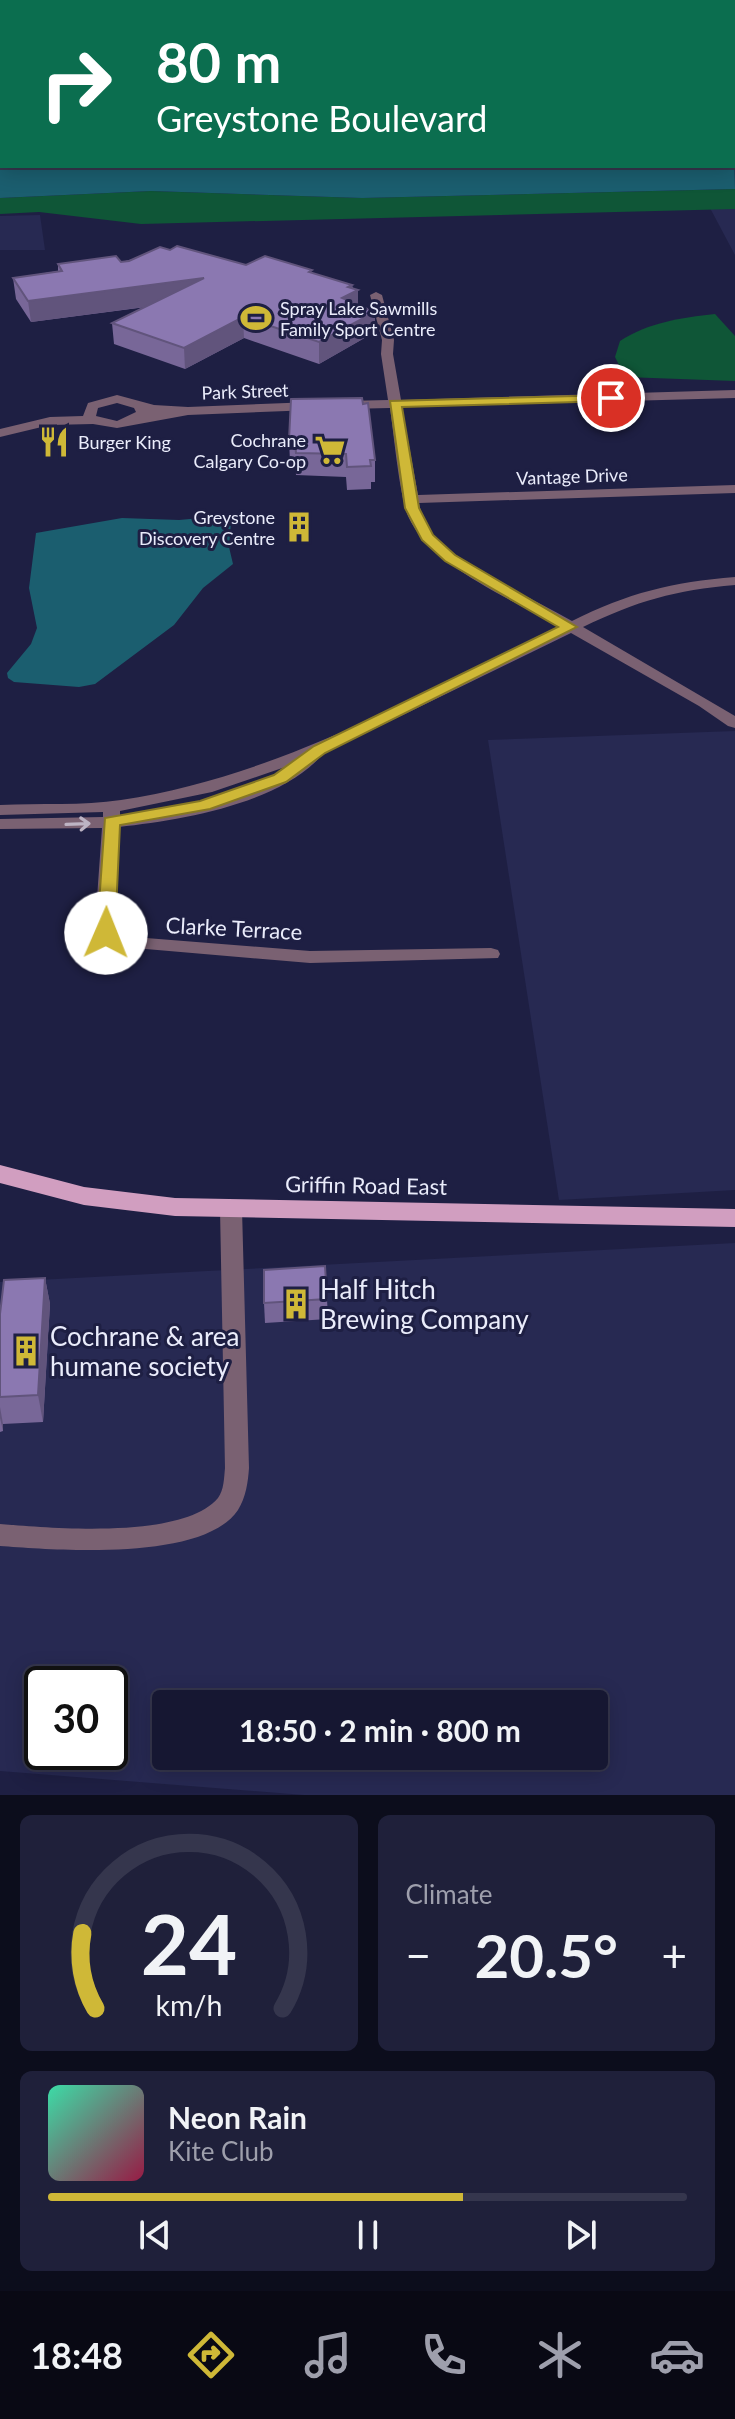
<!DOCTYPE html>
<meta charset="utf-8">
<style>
:root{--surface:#161732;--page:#1f203a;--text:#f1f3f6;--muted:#9e9fac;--line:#35364d;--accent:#cfb837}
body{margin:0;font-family:Lato,sans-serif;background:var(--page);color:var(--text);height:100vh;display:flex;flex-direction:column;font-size:30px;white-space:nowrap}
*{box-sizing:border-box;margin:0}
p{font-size:26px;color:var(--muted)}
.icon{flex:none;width:44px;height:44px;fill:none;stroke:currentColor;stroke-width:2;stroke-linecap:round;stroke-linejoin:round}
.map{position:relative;height:1795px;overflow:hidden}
.drawer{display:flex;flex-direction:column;gap:20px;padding:20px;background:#0c0d1c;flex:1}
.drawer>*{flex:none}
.hud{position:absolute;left:0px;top:0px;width:736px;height:168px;box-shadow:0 4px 20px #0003,0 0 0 2px var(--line);background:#0b6e4f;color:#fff;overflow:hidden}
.speed{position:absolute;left:24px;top:1666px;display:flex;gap:16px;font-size:40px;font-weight:700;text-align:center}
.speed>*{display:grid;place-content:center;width:104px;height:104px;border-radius:50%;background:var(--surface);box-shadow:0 4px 20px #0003,0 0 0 2px var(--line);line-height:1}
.speed .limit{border:4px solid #111;border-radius:12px;background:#fff;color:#111}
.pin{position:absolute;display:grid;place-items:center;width:68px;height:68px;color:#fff;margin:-34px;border:4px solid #fff;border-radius:50%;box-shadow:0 2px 8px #0007}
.me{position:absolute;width:88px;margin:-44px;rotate:1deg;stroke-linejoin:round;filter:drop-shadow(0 0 6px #0008)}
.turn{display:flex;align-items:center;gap:28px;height:168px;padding:0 24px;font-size:36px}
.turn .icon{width:104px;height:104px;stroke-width:2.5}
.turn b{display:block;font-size:56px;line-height:68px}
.big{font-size:60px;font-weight:700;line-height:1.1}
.drawer .card{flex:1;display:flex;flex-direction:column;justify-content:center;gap:12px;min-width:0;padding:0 28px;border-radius:12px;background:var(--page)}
.drawer .dial{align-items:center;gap:0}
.dial svg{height:208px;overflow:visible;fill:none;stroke:var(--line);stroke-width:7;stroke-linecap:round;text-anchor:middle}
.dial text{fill:var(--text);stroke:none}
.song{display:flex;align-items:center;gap:24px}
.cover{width:96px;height:96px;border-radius:12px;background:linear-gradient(135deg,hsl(160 70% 55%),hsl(340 70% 35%))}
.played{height:8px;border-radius:4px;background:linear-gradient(90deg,var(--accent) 65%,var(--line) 65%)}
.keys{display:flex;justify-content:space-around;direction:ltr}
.heat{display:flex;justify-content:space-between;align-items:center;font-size:44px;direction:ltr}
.drawer .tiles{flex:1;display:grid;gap:20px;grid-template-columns:1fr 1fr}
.card:last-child{grid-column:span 2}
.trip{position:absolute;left:152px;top:1690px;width:456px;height:80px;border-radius:8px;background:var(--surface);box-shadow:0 4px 20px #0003,0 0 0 2px var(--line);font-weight:700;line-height:80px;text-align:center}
.tabs{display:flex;height:128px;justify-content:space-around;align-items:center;background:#090914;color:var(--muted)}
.tabs .icon{width:56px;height:56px}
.tabs .active{color:var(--accent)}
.tabs b{font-size:36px;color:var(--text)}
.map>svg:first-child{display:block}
.built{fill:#272952;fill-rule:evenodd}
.green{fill:#0f5637}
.water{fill:#1b5e6f}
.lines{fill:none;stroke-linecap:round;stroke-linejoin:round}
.minor{fill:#7a6172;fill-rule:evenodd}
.major{fill:#d19ec0;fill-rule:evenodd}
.wall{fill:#786798}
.shaded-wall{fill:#61547c}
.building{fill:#8b78b1;stroke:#61547c;stroke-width:2}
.oneway{stroke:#bdb4c4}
.route{fill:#cfb837;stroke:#877824;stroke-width:2}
.labels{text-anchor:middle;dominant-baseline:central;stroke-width:6;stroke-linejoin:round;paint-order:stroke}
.far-poi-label{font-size:18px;fill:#eaecfb;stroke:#1e1f43;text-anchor:start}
.far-street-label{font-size:18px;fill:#eaecfb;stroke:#1e1f43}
.street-label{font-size:22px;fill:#eaecfb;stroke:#1e1f43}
.near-poi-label{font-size:26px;fill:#eaecfb;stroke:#1e1f43;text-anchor:start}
</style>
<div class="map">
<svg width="735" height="1795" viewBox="0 0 735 1795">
<rect width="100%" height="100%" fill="#1e1f43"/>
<g class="built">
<polygon points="710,208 735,209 735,255"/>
<polygon points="40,215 45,250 0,250 0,216"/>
<polygon points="735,731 735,1190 559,1200 488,740"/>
<path d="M735 1243V1795H304L0 1771V1282ZM42 1684H110V1752H42ZM166 1704H594V1756H166Z"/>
</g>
<g class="green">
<polygon points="332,0 735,0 735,33 734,2"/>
<polygon points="735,189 735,209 141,224 39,212 0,214 0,198 151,191 362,198"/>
<path d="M715 314 735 336V381L625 377 615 357 620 341C650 322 680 318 715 314Z"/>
</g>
<g class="water">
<polygon points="734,144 735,189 362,198 151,191 0,198 0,145 2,166 734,166"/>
<polygon points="223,516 231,522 229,547 233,564 203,588 174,625 95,684 79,687 14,682 8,678 7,673 31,644 37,628 29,588 36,533 122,518 179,520"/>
</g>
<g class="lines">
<g class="minor">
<rect x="734" y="66" width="1" height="6"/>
<rect x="734" y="97" width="1" height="6"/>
<polygon points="0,98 2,99 2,105 0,104"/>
<path d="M376 292 382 295 394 340 393 354 401 400 735 390V398L402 407 418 495 735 485V493L419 503C421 514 426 527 434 536 471 573 527 595 572 621 628 593 672 582 735 577V585C675 590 637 601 583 627L735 716V728L728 726 699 706 571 633 323 754C280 804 182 820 119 827L113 926 121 936 310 951 491 948 498 950 500 954 498 958 310 963 111 946 103 942 95 926 102 828 0 829V819L103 817V812L0 815V805C40 803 82 806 121 800 279 776 419 695 560 627 514 600 430 566 408 516 399 493 394 435 390 408L346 409 340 405 346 401 388 400 381 354 382 340 370 295ZM288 766C240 800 177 810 120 816V811L212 792Z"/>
<path d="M117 395 154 405 188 407 313 402 319 406 313 410 188 415 117 428 93 424 50 425 0 437V429L50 417 83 416 88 403ZM117 403 134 408 136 412 117 421 96 416 98 408Z"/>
<path d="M231 1201 239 1203 242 1209 249 1468C248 1482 246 1497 238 1510 203 1562 56 1550 0 1546V1524C51 1528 182 1540 218 1498 224 1490 224 1478 225 1468L220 1209 223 1203Z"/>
</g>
<polygon class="major" points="0,1165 84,1187 175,1198 735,1209 735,1227 175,1216 84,1205 0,1183"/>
</g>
<g class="wall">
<polygon points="170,250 246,265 312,273 352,285 358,305 375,312 375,332 319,364 244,338 185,369 114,344 112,323 146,307 31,322 16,299 13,278 58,271 58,264 121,262"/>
<polygon points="363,404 375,460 375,482 371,482 371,489 347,490 346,477 296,475 295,462 290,462 289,440"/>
<polygon points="45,1278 50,1304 43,1422 3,1424 3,1431 0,1432 0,1314"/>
<polygon points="327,1299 328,1319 265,1323 264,1303"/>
</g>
<g class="shaded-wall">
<polygon points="204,278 205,299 31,322 28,301"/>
<polygon points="352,285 352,293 358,290 358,311 342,298 348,287"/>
<polygon points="375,312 375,332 319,364 319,342"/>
<polygon points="243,317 244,338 185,369 184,348"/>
<polygon points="45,1278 50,1304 43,1422 38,1395"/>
<polygon points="0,1407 3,1424 3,1431 0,1418"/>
</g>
<g class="building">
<polygon points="177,246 246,265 265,256 312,270 309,272 352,285 348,287 358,290 342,298 375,312 319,342 243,317 184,348 112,323 204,278 28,301 13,278 62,271 58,264 116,256 121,262 129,261 160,247 170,250"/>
<polygon points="362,398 363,404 368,403 375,460 370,460 371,466 347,467 346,454 296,453 295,440 289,440 291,399"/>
<polygon points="325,1266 327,1299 264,1303 264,1270"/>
<polygon points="45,1278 38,1395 0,1397 0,1314 4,1280"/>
</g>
<defs><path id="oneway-shaft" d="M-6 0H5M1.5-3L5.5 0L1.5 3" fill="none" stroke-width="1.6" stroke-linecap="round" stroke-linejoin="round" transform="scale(2)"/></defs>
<use class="oneway" href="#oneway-shaft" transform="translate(78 824) rotate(-2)"/>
<polygon class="route" points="616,395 616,400 611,401 402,407 419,508 433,535 455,555 577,627 325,753 286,782 210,809 120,825 115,933 106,939 99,937 97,933 105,818 200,801 274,775 314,746 558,627 445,561 422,540 405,508 390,401"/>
<defs>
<g id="stadium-bare" transform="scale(2.4)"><path d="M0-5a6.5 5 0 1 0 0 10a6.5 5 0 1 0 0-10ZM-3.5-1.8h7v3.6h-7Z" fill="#cfb837" stroke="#1e1f43" stroke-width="2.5" paint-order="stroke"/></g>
<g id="restaurant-bare" transform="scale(2.4)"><path d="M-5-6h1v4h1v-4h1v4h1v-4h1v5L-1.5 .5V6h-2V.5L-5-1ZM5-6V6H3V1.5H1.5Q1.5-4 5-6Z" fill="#cfb837" stroke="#1e1f43" stroke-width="2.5" paint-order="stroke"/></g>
<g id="supermarket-bare" transform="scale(2.4)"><path d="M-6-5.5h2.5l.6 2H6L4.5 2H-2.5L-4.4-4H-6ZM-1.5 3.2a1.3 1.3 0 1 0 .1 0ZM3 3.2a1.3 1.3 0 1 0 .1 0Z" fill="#cfb837" stroke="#1e1f43" stroke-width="2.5" paint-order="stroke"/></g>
<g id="building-bare" transform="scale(2.4)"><path d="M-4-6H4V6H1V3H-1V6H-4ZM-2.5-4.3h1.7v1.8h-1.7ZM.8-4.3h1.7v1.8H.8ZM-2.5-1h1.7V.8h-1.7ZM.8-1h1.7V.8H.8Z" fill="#cfb837" stroke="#1e1f43" stroke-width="2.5" paint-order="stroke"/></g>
</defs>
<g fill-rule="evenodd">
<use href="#stadium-bare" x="256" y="318"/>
<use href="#restaurant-bare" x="54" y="442"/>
<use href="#supermarket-bare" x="330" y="450"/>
<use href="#building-bare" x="299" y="527"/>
<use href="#building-bare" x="296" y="1304"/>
<use href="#building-bare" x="26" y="1351"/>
</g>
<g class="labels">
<g class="far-poi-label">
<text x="280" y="308">Spray Lake Sawmills<tspan x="280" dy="21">Family Sport Centre</tspan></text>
<text x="306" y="440" text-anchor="end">Cochrane<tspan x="306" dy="21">Calgary Co-op</tspan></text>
<text x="78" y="442">Burger King</text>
<text x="275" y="517" text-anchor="end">Greystone<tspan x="275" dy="21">Discovery Centre</tspan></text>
</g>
<g class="far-street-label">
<text transform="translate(245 391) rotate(-2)">Park Street</text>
<text transform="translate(572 476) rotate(-2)">Vantage Drive</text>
</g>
<g class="street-label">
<text transform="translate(234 928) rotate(3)">Clarke Terrace</text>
<text transform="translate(366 1185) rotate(1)">Griffin Road East</text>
</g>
<g class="near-poi-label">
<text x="320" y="1289">Half Hitch<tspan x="320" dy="30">Brewing Company</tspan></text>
<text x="50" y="1336">Cochrane &amp; area<tspan x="50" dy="30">humane society</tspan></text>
</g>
</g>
</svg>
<div class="speed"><div class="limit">30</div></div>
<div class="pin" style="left:611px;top:398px;background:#d93025"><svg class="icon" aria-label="arrive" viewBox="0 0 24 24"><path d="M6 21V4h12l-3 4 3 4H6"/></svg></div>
<svg class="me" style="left:106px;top:933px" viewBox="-20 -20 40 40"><circle r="19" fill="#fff"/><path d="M0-13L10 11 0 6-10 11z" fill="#cfb837"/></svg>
<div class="trip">18:50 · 2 min · 800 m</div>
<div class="hud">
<div class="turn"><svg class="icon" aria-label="right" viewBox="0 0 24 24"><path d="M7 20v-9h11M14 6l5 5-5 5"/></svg><div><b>80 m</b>Greystone Boulevard</div></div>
</div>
</div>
<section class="drawer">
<div class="tiles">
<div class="card dial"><svg viewBox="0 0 100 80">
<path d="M14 69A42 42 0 1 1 86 69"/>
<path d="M14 69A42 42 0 0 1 9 40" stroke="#cfb837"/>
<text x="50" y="56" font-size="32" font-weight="700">24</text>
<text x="50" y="72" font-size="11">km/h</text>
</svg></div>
<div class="card"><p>Climate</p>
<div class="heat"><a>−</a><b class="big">20.5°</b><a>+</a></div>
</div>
<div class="card">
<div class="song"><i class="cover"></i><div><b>Neon Rain</b><p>Kite Club</p></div></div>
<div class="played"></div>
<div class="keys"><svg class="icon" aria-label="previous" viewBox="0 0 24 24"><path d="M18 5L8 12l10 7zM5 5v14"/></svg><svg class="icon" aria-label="pause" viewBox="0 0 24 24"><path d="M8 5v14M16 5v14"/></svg><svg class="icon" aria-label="next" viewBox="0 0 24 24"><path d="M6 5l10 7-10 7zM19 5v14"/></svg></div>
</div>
</div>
</section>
<nav class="tabs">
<b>18:48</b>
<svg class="icon active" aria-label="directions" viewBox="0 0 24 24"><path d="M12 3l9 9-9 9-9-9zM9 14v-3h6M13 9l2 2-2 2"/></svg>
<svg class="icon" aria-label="music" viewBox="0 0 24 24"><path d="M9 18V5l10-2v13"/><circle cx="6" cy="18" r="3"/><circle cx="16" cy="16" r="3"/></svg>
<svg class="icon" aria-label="phone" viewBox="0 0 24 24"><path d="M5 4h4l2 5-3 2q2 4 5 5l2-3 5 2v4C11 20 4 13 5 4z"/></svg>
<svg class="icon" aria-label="climate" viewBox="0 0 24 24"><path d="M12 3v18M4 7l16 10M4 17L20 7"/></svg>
<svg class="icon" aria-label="car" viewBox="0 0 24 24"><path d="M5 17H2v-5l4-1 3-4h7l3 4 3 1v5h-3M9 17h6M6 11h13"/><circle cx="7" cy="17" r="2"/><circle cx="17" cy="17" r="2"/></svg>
</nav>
